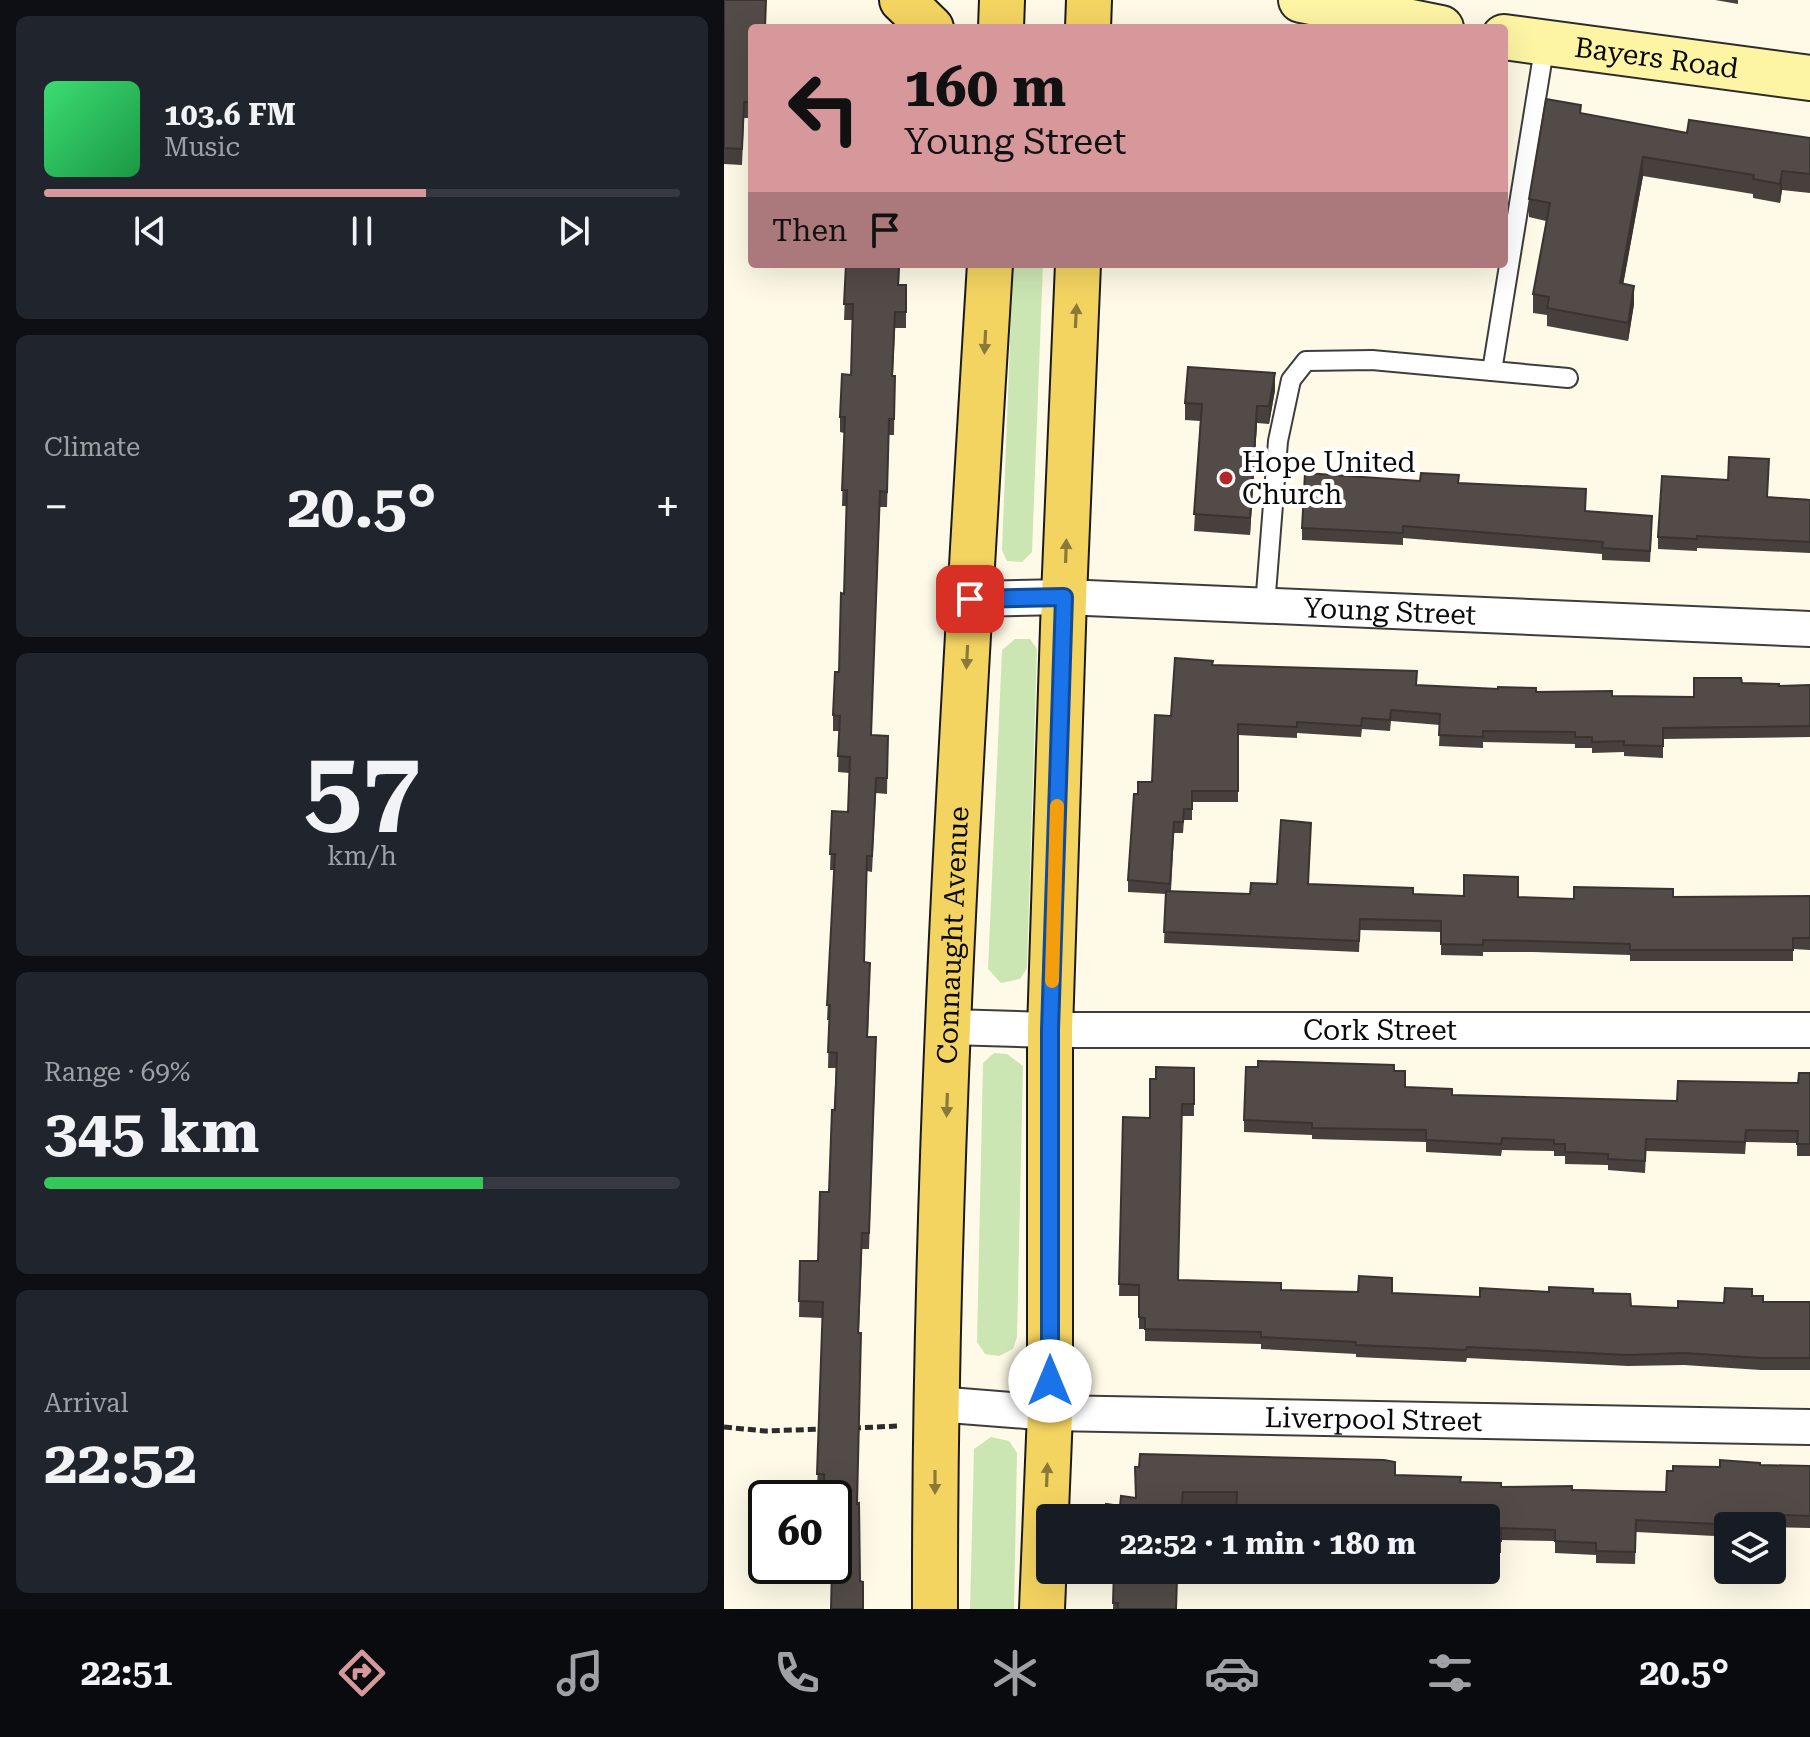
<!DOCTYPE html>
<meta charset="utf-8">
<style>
:root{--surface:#171b24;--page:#20242c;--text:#f1f3f6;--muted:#9ea1a6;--line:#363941;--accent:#d6989b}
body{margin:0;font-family:"Roboto Serif",serif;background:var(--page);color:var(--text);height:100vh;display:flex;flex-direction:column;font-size:30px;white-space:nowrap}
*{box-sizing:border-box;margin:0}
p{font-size:26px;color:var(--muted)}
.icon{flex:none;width:44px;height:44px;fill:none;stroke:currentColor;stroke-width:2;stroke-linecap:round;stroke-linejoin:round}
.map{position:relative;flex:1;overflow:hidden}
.drawer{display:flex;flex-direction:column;gap:16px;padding:16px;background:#0d0f14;width:724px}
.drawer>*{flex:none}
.hud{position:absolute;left:24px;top:24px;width:760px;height:244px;border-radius:8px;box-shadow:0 8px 32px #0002;background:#d6989b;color:#111;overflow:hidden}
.buttons{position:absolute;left:990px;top:1512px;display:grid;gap:16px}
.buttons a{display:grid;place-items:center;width:72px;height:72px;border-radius:8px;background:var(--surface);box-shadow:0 8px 32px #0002;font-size:40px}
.speed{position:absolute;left:24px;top:1480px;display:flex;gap:16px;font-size:40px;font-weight:700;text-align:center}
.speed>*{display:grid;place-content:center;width:104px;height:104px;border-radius:50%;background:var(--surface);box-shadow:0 8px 32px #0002;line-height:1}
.speed .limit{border:4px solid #111;border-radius:12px;background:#fff;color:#111}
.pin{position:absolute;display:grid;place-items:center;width:68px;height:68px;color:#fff;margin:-34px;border-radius:16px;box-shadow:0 4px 12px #0006}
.me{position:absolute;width:88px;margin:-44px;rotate:0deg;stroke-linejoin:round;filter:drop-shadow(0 0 6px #0008)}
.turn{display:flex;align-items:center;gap:28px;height:168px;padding:0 24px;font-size:36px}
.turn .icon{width:104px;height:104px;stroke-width:2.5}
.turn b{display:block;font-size:56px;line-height:68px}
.then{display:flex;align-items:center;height:76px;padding:0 24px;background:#0003;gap:16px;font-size:30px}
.big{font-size:60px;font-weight:700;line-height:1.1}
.drawer .tile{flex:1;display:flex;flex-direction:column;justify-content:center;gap:12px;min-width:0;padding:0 28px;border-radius:12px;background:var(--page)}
.drawer .dial{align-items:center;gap:0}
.dial b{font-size:104px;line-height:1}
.song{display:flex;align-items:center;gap:24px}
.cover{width:96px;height:96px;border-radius:12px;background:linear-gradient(135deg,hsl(140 70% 55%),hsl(140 70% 35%))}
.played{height:8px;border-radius:4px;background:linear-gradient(90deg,var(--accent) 60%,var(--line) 60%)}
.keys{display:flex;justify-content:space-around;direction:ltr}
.heat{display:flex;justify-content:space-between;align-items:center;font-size:44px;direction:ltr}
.charge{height:12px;border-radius:6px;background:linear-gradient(90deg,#34c759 69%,var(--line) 0)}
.trip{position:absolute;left:312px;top:1504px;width:464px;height:80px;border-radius:8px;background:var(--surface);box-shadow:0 8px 32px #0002;font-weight:700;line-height:80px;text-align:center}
.tab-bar{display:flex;height:128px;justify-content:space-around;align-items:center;background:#090b0e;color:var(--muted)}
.tab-bar .icon{width:56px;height:56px}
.tab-bar .selected{color:var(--accent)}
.tab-bar b{font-size:36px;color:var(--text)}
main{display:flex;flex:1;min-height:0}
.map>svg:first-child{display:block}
.green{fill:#cce6b3}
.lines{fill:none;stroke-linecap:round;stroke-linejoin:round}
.lane-casing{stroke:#3d3d3d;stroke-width:22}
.street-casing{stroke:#3d3d3d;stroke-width:38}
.secondary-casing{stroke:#2c2c2c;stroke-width:48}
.primary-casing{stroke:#1b1b1b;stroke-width:48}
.path{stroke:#2c2c2c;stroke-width:5;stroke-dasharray:8 4;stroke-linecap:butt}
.lane{stroke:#fff;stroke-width:18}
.street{stroke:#fff;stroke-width:34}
.secondary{stroke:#fdf5a4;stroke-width:44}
.primary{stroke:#f4d461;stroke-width:44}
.wall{fill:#47403d}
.shaded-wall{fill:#393432}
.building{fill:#524b47;stroke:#393432;stroke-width:2}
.oneway{fill:#8b793a}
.route-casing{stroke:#114b97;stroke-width:20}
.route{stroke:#1a73e8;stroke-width:14}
.slow{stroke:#f59e0b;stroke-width:14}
.poi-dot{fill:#b4282b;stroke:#fff;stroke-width:3}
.labels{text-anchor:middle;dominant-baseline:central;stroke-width:8;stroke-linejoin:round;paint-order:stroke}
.street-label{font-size:28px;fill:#0a0a0a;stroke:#fff}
.poi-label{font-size:28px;fill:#0a0a0a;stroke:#fff;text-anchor:start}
</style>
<main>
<section class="drawer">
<div class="tile">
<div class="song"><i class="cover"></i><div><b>103.6 FM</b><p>Music</p></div></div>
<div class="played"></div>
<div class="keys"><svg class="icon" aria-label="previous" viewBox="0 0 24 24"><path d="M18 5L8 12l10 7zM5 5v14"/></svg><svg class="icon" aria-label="pause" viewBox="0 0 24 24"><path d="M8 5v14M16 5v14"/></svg><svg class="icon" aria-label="next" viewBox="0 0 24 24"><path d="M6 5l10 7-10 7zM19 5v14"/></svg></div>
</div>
<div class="tile"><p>Climate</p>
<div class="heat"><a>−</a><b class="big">20.5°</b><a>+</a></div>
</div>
<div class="tile dial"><b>57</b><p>km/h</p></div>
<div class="tile"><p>Range · 69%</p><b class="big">345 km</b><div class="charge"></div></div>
<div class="tile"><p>Arrival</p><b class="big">22:52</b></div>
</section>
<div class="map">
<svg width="1086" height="1609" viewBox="0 0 1086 1609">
<rect width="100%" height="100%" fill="#fefae7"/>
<g class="green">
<polygon points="289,264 319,264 308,552 298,562 283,561 278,550"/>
<polygon points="291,639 306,639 313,649 303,968 296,979 277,983 264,969 278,650"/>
<polygon points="270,1053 283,1054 299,1066 293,1337 289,1349 275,1356 261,1354 253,1342 259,1063"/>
<polygon points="267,1437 285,1441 293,1453 290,1609 246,1609 250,1449"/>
</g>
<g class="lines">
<g class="lane-casing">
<g id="lane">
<polyline points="768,371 821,43"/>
<polyline points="541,606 554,441 567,380 582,361 648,360 844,378"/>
</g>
</g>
<g class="street-casing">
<g id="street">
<path id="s1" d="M246 599 340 597 1086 629"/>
<path id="s2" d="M226 1027 326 1030H1086"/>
<path id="s3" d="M212 1404 326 1413 1086 1427"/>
</g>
</g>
<g class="secondary-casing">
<g id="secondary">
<polyline points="577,0 717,28"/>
<path id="s4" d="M780 37 1086 78"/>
</g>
</g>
<g class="primary-casing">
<g id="primary">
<polyline points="178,0 207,28"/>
<polyline points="277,28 278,0"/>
<polyline points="364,28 365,0"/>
<path id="s5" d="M211 1609C210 1161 239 712 266 264"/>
<polyline points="318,1609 326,1413 326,1030 340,597 354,264"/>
</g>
</g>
<g class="path">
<polyline points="0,1427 41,1431 99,1429"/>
<polyline points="129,1428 175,1426"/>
</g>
<use href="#lane" class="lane"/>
<use href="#street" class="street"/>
<use href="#secondary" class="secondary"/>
<use href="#primary" class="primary"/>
</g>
<g class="wall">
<polygon points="0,0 28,28 28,118 20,118 18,165 0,164"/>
<polygon points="991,0 1014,0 1014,4"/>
<polygon points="857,114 963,133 1086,138 1086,193 1058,190 1056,203 1029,198 1029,194 919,176 899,284 910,304 904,341 823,326 823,315 809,313 809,294 822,221 805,217 805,199"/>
<polygon points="112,264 176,264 175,285 182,285 182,328 171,328 169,376 171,376 170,435 165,435 163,507 156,507 147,735 164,736 163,794 152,793 148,872 143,871 140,962 146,978 144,1037 152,1052 145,1249 138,1249 135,1333 133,1504 136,1581 139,1609 108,1566 110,1498 100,1490 93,1490 99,1318 75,1317 76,1261 94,1261 105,1192 112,1068 104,1068 105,1020 103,1020 110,870 106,870 108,811 124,812 125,773 114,772 115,731 109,731 109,715 115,672 120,594 123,506 118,506 120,433 116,432 116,417 127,375 128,320 120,320 122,268 112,268"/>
<polygon points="551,390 545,424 533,423 526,535 470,531 476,421 461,420 461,403"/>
<polygon points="696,481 735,483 928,528 926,562 878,560 878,554 679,538 679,545 578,540 578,528"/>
<polygon points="1044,497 1086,499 1086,553 973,548 973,551 934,549 934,537"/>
<polygon points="488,665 693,685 888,696 970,697 1018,683 1055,686 1086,685 1086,737 939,739 939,758 900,756 900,752 868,753 868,748 851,748 851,744 759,742 759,748 715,746 716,725 667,721 666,731 638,729 637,737 573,733 573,738 514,735 514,802 468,802 468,820 460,820 459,833 450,833 447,891 526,894 553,884 587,834 584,884 689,894 850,899 1086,896 1086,950 1069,949 1069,961 906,961 906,955 809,952 759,952 759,956 717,955 717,932 636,930 635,952 440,943 442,894 404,892 404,880 414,793 428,782 447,716"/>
<polygon points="470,1068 470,1116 458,1116 454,1280 557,1290 668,1293 756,1297 869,1293 907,1306 954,1308 1000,1303 1028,1296 1039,1302 1086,1302 1086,1370 1037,1370 960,1365 904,1366 743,1358 742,1362 632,1357 632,1354 537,1349 537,1344 421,1341 421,1329 415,1329 415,1296 395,1296 399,1117 426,1118 432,1079"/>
<polygon points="670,1071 681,1087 728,1095 953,1101 1074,1083 1086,1073 1086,1156 1073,1156 1073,1143 1022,1142 1021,1154 922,1151 921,1173 884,1170 884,1165 841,1164 841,1156 830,1156 830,1151 778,1150 777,1156 702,1152 702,1142 588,1139 588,1135 520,1132 520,1120"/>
<polygon points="1036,1465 1086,1466 1086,1528 1004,1526 1004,1545 991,1544 991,1536 912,1532 911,1564 872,1563 872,1555 831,1553 831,1541 777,1540 777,1553 762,1552 762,1518 512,1518 512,1504 459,1504 396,1506 411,1498 411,1467 671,1475 777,1487 942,1492 996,1467"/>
<polygon points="390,1570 453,1570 452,1609 389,1609"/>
</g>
<g class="shaded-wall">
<polygon points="919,157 919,176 896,302 896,283"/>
<polygon points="1058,171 1058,190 1056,203 1056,184"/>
<polygon points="910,286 910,304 904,341 904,323"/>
<polygon points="551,373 551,390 545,424 545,406"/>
<polygon points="533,406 533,423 526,535 526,518"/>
</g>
<g class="building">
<polygon points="0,0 42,0 41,28 53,28 28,28 28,102 20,102 18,149 0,148"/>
<polygon points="822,99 857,105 856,113 963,133 965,120 1086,138 1086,174 1058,171 1056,184 1029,179 1030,175 919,157 896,283 910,286 904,323 823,308 825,297 809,294 826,203 805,199"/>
<polygon points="122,264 175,264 174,285 182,285 182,312 171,312 168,376 171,376 170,419 165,419 163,492 156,491 147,735 164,736 163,778 152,778 148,856 143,856 140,962 146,963 143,1037 152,1037 145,1233 138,1233 134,1333 137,1333 133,1504 135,1503 136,1581 139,1582 139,1609 107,1609 108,1566 110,1566 110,1498 101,1498 100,1474 93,1474 99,1302 75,1301 76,1261 94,1261 96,1192 105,1192 108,1110 111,1110 113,1053 104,1052 106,1005 103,1005 111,854 106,854 108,811 124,812 126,757 114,756 116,716 109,715 111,672 115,672 117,593 120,594 123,490 118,490 121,417 116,417 118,374 127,375 129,304 120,304"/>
<polygon points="464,367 551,373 545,406 533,406 526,518 470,514 478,404 461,403"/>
<polygon points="1005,457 1045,459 1043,497 1086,500 1086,542 973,536 973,539 934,537 938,476 1004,480"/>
<polygon points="581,473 696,481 697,473 735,475 734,483 862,489 861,511 928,516 926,551 878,548 879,542 679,526 679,533 578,528"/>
<polygon points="451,658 489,661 488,665 693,671 692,685 774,689 774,687 812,688 812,692 888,691 888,696 970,697 970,678 1017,678 1018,683 1055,684 1055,686 1086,685 1086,726 939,728 939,746 900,745 900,741 868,742 868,737 851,737 851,732 759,731 759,737 715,735 716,714 667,710 666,720 638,718 637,726 573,722 573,727 514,724 514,791 468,791 468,809 460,809 459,822 450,822 446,884 404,880 410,794 414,794 414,782 428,782 431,715 447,716"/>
<polygon points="557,820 587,823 584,884 689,888 689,894 740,896 740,875 794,877 794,897 850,899 850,887 949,889 949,897 1086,896 1086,938 1069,938 1069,950 906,950 906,944 809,941 759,940 759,945 717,944 717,921 636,919 635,941 440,932 442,891 526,894 527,883 553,884"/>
<polygon points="534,1061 670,1065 670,1071 681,1071 681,1087 728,1089 728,1095 953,1101 954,1081 1074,1083 1075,1073 1086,1073 1086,1144 1073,1144 1074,1131 1022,1130 1021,1142 922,1139 921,1161 884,1159 884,1154 841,1152 841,1144 830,1144 830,1140 778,1138 777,1144 702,1140 702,1130 588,1128 588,1123 520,1120 522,1067 534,1067"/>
<polygon points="432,1067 470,1068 470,1104 458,1104 454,1280 557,1283 557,1290 634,1292 635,1276 668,1278 668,1293 756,1297 756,1288 825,1292 825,1287 869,1289 869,1293 906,1294 907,1306 954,1308 954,1301 1000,1303 1001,1288 1028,1289 1028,1296 1039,1296 1039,1302 1086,1302 1086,1358 1037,1358 960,1353 904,1355 743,1347 742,1350 632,1345 632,1342 537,1337 537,1332 421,1329 421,1318 415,1317 415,1285 395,1284 399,1117 426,1118 426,1079 432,1079"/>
<polygon points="416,1454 660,1460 671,1462 671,1475 737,1477 736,1482 777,1483 777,1487 848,1486 848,1490 942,1492 943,1471 949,1471 949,1466 996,1467 996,1460 1036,1463 1036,1465 1086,1466 1086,1516 1033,1514 1032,1526 1004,1526 1004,1534 991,1532 992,1524 912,1520 911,1552 872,1551 872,1543 831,1541 831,1530 777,1528 777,1541 762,1540 762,1518 699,1518 699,1516 618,1514 618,1518 512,1518 513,1492 459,1492 456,1518 380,1518 382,1504 396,1506 397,1496 412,1498 411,1467 415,1467"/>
<polygon points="390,1570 452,1570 451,1578 453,1578 452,1609 394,1609 394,1603 389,1603"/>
</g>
<defs><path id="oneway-solid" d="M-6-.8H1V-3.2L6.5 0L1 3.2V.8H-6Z" transform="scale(2)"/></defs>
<g class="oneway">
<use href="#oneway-solid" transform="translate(352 316) rotate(-87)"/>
<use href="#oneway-solid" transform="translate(261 342) rotate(93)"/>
<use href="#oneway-solid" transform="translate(342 551) rotate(-88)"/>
<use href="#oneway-solid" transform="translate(243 657) rotate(93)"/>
<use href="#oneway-solid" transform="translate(223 1105) rotate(92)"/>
<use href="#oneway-solid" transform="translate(323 1475) rotate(-88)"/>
<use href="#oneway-solid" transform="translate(211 1482) rotate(90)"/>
</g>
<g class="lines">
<g class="route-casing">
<polyline id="route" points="246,599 340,597 326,1030 326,1381"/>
</g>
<use href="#route" class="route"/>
<polyline class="slow" points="328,981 333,806"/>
</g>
<circle class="poi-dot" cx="502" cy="478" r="8"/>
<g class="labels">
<g class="street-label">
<text stroke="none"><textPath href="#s4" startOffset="154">Bayers Road</textPath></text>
<text stroke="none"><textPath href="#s1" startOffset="420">Young Street</textPath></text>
<text stroke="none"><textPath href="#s5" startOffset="674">Connaught Avenue</textPath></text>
<text stroke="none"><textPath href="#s2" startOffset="430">Cork Street</textPath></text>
<text stroke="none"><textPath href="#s3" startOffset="438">Liverpool Street</textPath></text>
</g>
<g class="poi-label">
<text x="518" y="462">Hope United<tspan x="518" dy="32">Church</tspan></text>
</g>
</g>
</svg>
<div class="buttons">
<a><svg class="icon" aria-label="layers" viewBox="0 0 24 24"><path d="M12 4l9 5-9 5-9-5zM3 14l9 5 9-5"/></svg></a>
</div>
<div class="speed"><div class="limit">60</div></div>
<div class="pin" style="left:246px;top:599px;background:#d93025"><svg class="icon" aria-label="arrive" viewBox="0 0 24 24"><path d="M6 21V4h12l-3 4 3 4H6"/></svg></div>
<svg class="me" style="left:326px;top:1381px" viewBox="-20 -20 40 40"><circle r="19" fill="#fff"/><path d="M0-13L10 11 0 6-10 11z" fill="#1a73e8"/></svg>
<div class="trip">22:52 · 1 min · 180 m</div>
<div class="hud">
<div class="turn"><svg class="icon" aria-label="left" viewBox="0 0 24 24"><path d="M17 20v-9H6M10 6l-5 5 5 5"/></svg><div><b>160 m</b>Young Street</div></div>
<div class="then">Then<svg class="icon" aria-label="arrive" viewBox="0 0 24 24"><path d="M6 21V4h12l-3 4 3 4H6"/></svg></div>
</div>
</div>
</main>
<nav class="tab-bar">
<b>22:51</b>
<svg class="icon selected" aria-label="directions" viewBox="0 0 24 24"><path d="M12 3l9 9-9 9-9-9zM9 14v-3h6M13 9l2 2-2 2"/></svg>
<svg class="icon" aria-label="music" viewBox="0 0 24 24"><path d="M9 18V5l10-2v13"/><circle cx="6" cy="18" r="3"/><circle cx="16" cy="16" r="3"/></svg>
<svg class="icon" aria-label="phone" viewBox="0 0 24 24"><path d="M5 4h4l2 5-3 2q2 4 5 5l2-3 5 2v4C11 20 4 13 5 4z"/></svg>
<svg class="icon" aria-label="climate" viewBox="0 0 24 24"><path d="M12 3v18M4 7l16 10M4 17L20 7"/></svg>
<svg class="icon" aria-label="car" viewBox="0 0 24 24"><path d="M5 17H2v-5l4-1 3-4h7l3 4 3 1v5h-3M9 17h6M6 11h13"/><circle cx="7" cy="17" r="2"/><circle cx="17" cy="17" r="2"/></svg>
<svg class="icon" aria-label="filters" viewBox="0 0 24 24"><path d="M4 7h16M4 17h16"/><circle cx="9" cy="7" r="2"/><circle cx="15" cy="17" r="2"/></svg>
<b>20.5°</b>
</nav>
